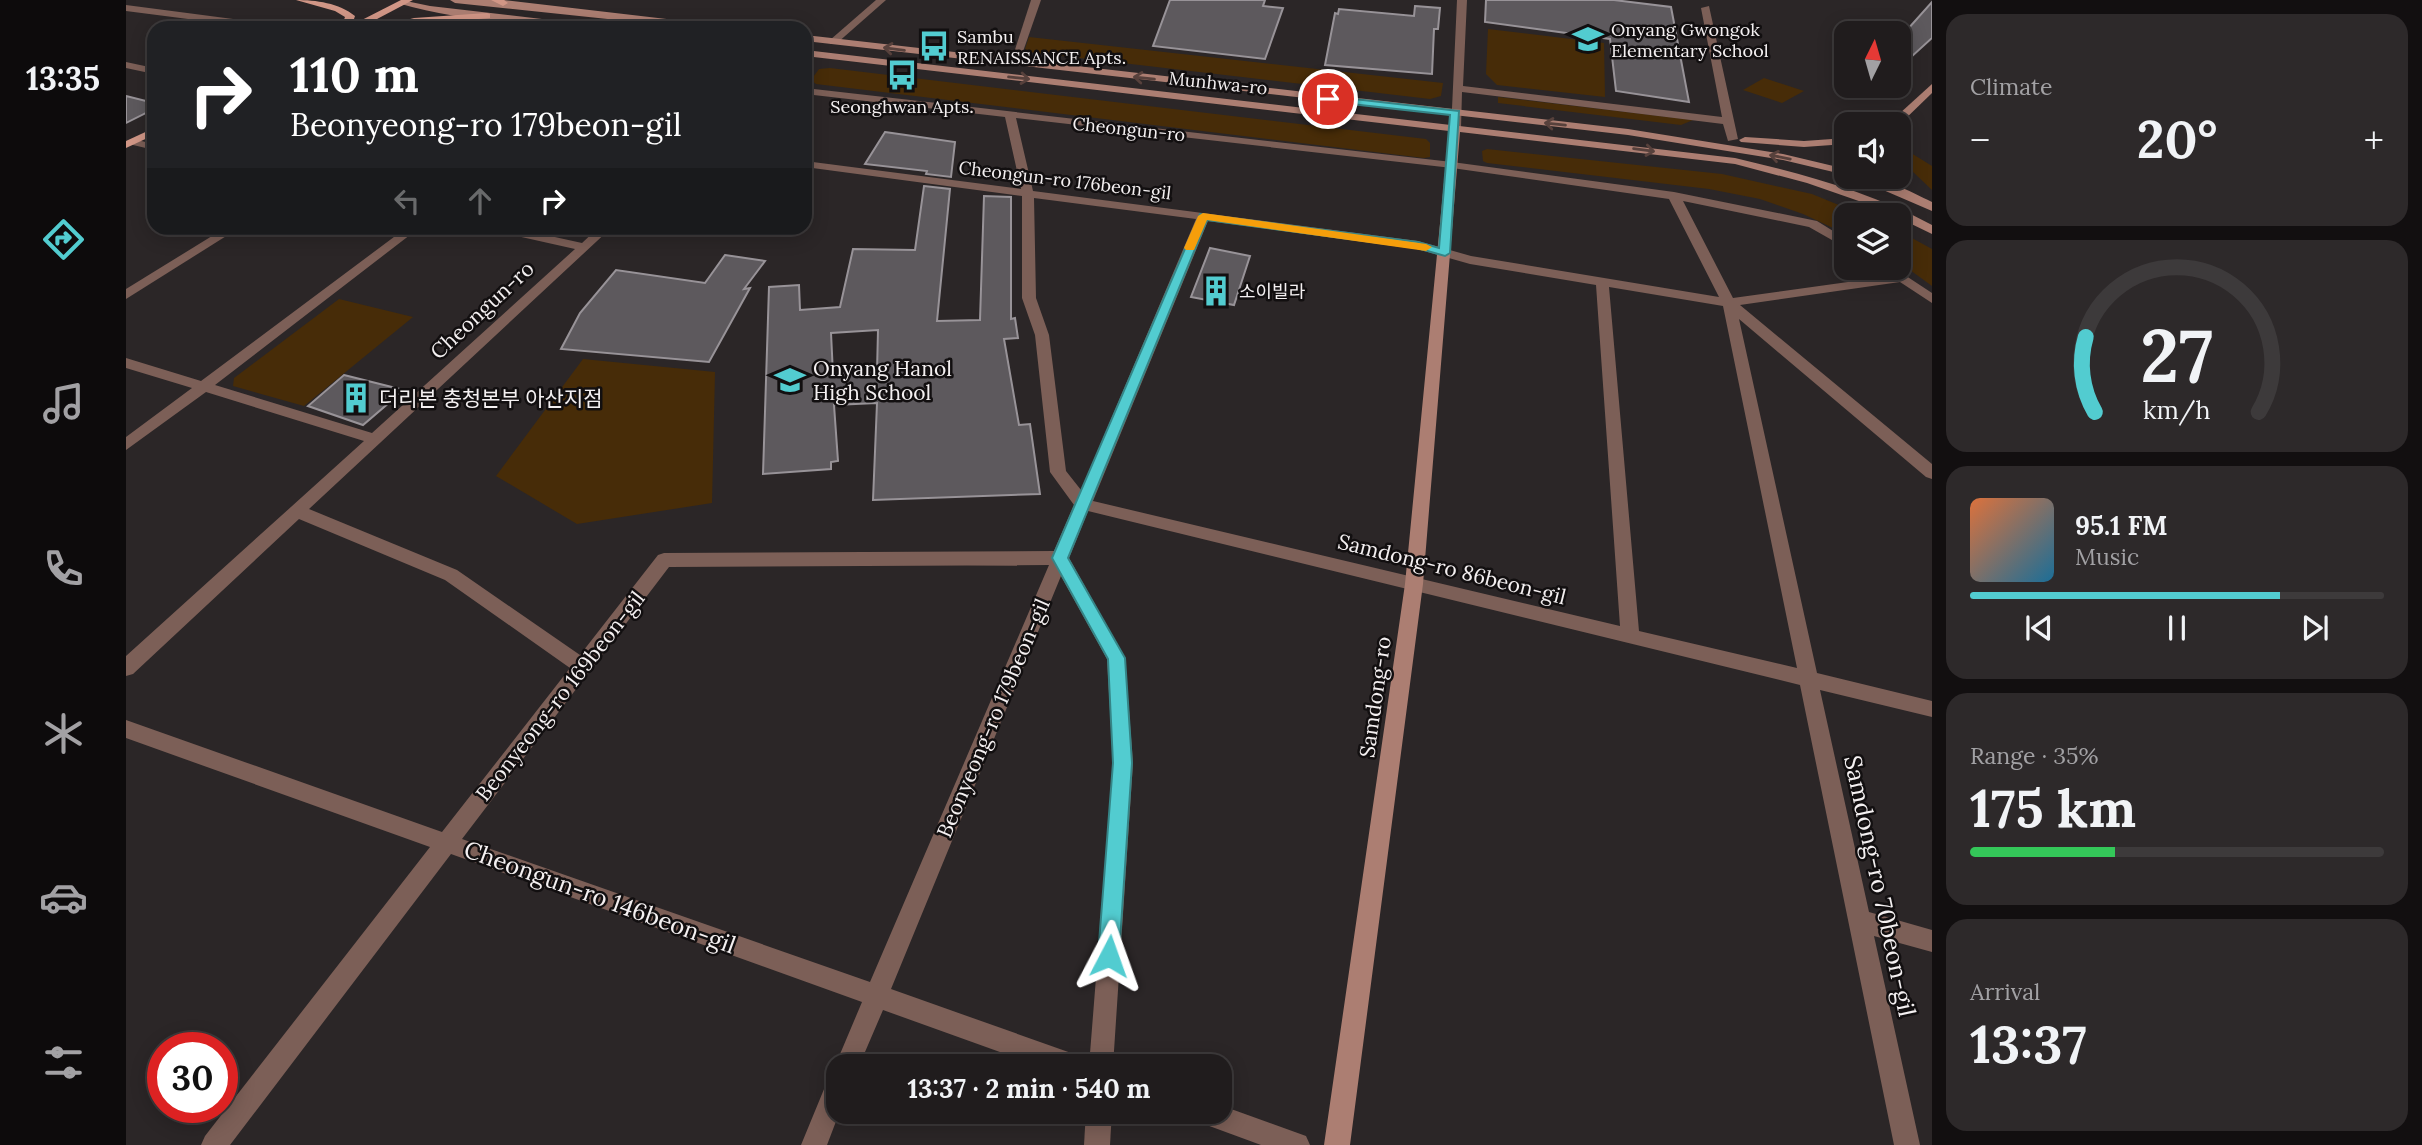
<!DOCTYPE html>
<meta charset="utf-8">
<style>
:root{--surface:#201c1d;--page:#2d292a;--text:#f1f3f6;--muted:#a2a1a4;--line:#3d3a3b;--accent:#52ccd0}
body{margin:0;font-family:Lora,"Noto Sans KR",serif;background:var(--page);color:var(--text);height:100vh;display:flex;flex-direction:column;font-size:26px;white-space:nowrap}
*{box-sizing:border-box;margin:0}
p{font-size:23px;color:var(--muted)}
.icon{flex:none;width:38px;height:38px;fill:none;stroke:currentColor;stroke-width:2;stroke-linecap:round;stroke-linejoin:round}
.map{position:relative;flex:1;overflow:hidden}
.sheet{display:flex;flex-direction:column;gap:14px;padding:14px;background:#120f10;width:490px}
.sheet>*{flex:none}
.top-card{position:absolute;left:21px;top:21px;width:665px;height:214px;border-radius:21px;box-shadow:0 4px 18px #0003,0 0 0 2px var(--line);background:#202124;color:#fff;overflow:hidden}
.needle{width:46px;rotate:5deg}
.tools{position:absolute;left:1708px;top:21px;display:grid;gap:14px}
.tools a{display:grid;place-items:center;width:77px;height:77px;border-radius:14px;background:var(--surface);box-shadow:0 4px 18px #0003,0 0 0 2px var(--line);font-size:35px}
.speed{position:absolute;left:21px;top:1032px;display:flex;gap:14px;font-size:35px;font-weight:700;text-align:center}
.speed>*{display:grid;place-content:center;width:91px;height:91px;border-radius:50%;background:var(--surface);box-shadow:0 4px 18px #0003,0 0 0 2px var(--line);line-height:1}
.speed .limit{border:10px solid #d22;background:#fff;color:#111}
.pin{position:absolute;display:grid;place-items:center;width:60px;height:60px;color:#fff;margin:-30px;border:4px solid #fff;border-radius:50%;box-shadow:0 2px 7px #0007}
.me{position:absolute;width:77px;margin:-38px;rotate:4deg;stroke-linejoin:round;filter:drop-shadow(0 0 5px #0008)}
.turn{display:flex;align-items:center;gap:24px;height:147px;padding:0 28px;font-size:32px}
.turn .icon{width:91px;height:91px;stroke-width:2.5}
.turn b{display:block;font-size:49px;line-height:60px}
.lanes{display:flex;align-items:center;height:66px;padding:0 28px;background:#0003;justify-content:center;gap:35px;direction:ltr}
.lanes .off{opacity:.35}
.big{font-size:52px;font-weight:700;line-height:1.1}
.sheet .widget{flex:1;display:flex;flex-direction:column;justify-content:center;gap:10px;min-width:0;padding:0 24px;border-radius:21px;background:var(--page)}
.sheet .dial{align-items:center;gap:0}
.dial svg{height:182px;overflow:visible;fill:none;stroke:var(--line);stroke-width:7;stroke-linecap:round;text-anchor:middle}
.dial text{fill:var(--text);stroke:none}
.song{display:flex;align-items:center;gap:21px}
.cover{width:84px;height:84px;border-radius:10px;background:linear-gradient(135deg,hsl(20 70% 55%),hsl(200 70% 35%))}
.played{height:7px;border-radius:4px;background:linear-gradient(90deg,var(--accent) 75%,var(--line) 75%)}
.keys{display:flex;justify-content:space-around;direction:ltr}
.heat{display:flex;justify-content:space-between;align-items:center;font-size:38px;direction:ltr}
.charge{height:10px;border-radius:5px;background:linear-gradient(90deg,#34c759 35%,var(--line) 0)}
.trip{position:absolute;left:700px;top:1054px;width:406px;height:70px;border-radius:21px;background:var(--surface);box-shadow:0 4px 18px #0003,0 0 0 2px var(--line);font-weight:700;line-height:70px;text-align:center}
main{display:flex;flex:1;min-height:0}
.dock{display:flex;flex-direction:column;width:126px;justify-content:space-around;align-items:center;background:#0d0b0c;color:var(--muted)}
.dock .icon{width:49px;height:49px}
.dock .active{color:var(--accent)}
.dock b{font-size:32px;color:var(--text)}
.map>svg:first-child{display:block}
.green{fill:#472c08}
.building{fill:#5d595d;stroke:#989398;stroke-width:2;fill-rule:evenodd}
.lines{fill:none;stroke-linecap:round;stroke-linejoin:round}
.street{fill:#7c5f57;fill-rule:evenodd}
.secondary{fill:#ac7e72;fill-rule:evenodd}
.primary{fill:#d19686;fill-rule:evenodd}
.oneway{stroke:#57413c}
.route{fill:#52ccd0;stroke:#358587;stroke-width:2}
.slow{fill:#f59e0b}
.labels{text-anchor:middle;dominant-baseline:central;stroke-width:5;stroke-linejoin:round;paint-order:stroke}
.far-poi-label{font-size:18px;fill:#f4f0f1;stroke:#120f10;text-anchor:start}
.far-street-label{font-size:18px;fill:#f4f0f1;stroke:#120f10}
.street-label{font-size:21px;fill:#f4f0f1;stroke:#120f10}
.poi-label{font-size:21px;fill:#f4f0f1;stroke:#120f10;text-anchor:start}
.near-street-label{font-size:24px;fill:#f4f0f1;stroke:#120f10}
</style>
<main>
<nav class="dock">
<b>13:35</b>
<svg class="icon active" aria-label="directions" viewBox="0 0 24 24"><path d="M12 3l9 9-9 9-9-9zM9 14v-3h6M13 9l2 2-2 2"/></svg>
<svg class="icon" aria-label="music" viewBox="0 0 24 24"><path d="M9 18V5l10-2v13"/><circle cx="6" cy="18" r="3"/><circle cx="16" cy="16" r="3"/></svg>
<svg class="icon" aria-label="phone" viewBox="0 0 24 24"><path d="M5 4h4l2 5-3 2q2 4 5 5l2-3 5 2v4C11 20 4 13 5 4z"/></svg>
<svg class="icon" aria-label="climate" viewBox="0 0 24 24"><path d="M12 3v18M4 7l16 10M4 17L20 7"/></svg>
<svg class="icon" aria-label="car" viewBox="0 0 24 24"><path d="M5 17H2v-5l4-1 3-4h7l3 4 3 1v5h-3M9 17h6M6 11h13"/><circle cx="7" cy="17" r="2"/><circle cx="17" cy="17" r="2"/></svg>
<svg class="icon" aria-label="filters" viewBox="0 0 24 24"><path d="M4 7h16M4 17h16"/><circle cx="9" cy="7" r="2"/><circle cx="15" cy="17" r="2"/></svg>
</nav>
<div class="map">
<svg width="1806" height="1145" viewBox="0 0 1806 1145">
<rect width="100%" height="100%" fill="#2b2627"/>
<g class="green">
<polygon points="1362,29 1478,43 1479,97 1371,85 1360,74"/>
<polygon points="903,37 1317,83 1315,96 1304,99 902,52 899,49"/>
<polygon points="704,68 1300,139 1304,143 1304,157 1298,158 690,84 685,80 693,69"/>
<polygon points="1638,78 1678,91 1656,103 1617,90"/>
<polygon points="1372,97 1567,120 1555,125 1372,103"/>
<polygon points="1361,149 1596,174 1686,194 1737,215 1720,215 1720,234 1677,214 1634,199 1583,189 1361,163 1357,161 1356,151"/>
<polygon points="1785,153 1806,166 1806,190 1784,169 1779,159"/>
<polygon points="1773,231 1806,249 1806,286 1773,262"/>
<polygon points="213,299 287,317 178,406 107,386 108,378"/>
<polygon points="457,359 589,372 586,503 451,524 370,476"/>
</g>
<g class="building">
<polygon points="1044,0 1139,0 1137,6 1157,8 1139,59 1027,46"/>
<polygon points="1360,0 1488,0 1545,7 1563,102 1490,91 1484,39 1359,22"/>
<polygon points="1806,2 1806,38 1773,68 1773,39"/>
<polygon points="1289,6 1314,8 1312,29 1308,29 1306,74 1199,65 1209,13 1212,14 1213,9 1288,16"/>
<polygon points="0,96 28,103 28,109 0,123"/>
<polygon points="759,132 829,142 825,177 800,174 801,171 739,164"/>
<path d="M798 186 824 189 811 321 854 320 858 196 885 197V319L889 318 892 338 878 339 893 425 904 424 914 494 747 500 751 403 708 405 712 461 705 462V469L637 474 643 287 673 285 674 310 714 307 727 249 789 250ZM752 330 751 372 707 374 705 333Z"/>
<polygon points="1084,248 1124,256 1108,305 1065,297"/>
<polygon points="599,255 639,261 618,289 624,288 583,362 435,349 454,313 490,270 579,283"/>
<polygon points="218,375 278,390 237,425 182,406"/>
</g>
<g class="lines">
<g class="street">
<polygon points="750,0 760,0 710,44 704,44 704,40"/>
<polygon points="905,0 915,0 893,63 884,65"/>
<polygon points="1331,0 1341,0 1337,86 1596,117 1575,8 1583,6 1612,139 1602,141 1597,124 1336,92 1335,128 1325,130"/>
<polygon points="0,5 154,25 159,28 132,28 0,11"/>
<polygon points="0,62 28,68 28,74 0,68"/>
<path d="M679 88 1326 162 1548 192 1691 221 1720 239V248L1683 227 1557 201 1607 298 1765 276 1761 272 1768 268 1806 293V303L1774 282 1614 305 1806 464V479L1800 477 1613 319 1691 673 1806 701V717L1694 690 1743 912 1806 930V952L1748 936 1794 1145H1768L1674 685 962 511 943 558 999 658 1007 763 987 1066H963L987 763 981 659 935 576 765 989 948 1054 957 1057 960 1066H913L757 1010 733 1066H712V1111H714L701 1145H675L703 1077 712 1074 709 1066 736 1002 325 854 104 1145H75L79 1136 304 847 0 738V720L316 832 444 668 319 580 173 519 7 674 0 676V656L238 441 80 392 0 450V437L66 388 0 368V358L75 381 280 228H293L89 385 246 433 449 249 369 231 367 228H388L456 243 472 228H485L183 509 331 570 454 655 532 555 538 553 928 551 948 505 924 472 909 335 896 298V196L679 167V161L895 189 879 117 679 94ZM890 118 1326 168 1543 199 1593 297 1345 256 1292 241 907 191ZM908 198 1070 219 955 490 940 471 923 335 910 298ZM1082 221 1291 249 1344 264 1470 285 1494 626 967 501ZM1483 287 1597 306 1671 668 1513 631ZM923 565 744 982 336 839 543 567Z"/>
<polygon points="7,139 28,144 28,150 3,144 3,140"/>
<polygon points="99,228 113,228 0,299 0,289"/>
<polygon points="1094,1105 1180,1136 1184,1145 1135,1145 1067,1120 1063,1111 1094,1111"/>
<polygon points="960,1111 986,1111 984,1145 958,1145"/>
</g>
<g class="secondary">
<path d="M275 0 304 6 467 25 472 28C413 28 331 20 275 4Z"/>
<polygon points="324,0 377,0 592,25 597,28 567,28 329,3"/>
<polygon points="679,35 1502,129 1657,154 1720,169 1720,175 1657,160 1502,135 679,41"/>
<path d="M679 50 1609 158C1677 174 1744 192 1806 225V234L1773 218V215L1681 183 1609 164 1334 132 1297 584 1224 1145H1198L1279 584 1323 131 679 56Z"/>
<polygon points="1806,84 1806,93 1773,125 1762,124"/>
<polygon points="1619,137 1678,141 1720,138 1720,144 1678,147 1615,142 1613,140"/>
<path d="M1727 177C1755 176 1782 190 1806 202V211Z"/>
</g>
<g class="primary">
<path d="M170 0C190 0 213 3 229 16L226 25 275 0H287L234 28H215L219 17 209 11Z"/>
<polygon points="365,0 378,0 382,3 377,6"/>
<polygon points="361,13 364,14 364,18 251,28 288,18"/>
<polygon points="28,128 28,135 0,148 0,141"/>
</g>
</g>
<defs><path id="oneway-shaft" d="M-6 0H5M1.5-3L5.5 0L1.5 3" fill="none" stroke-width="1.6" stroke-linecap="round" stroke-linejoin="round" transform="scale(1.75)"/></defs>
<g class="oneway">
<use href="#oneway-shaft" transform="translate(768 49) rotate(-173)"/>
<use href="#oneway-shaft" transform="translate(893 78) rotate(6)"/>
<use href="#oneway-shaft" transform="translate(1018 78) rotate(-174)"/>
<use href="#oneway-shaft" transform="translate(1429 124) rotate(-174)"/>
<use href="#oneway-shaft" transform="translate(1518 150) rotate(7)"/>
<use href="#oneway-shaft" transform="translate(1654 157) rotate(-169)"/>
</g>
<polygon class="route" points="1202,96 1333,111 1324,253 1319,256 1291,248 1081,220 942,558 999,658 1006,763 993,956 990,963 983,966 976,963 972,956 987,763 982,659 926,558 1074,214 1292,242 1313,248 1324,115 1198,101 1197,99"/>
<polygon class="slow" points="1077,213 1300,244 1306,247 1300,251 1081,220 1068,250 1060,250 1058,248 1072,216"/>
<defs>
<g id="school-bare" transform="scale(2.415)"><path d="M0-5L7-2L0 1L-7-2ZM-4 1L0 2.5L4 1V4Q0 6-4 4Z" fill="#52ccd0" stroke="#120f10" stroke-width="2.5" paint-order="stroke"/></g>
<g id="bus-bare" transform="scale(2.415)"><path d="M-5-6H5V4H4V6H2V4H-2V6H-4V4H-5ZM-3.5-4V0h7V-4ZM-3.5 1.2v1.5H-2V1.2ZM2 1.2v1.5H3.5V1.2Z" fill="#52ccd0" stroke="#120f10" stroke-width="2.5" paint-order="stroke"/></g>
<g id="building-bare" transform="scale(2.415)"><path d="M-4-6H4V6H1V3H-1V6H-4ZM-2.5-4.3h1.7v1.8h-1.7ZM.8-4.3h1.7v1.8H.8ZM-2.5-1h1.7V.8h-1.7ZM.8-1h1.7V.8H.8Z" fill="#52ccd0" stroke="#120f10" stroke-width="2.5" paint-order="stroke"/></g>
</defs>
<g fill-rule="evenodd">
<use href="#school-bare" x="1462" y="39"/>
<use href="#bus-bare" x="808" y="46"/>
<use href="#bus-bare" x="776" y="75"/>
<use href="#building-bare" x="1090" y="291"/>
<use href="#school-bare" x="664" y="380"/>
<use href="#building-bare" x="230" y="398"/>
</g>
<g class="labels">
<g class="far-poi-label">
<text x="1485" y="29">Onyang Gwongok<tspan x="1485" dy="21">Elementary School</tspan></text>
<text x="831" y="36">Sambu<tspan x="831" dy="21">RENAISSANCE Apts.</tspan></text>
<text x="776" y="106" text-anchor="middle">Seonghwan Apts.</text>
<text x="1113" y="291">소이빌라</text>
</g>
<g class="far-street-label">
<text transform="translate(1092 83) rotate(6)">Munhwa-ro</text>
<text transform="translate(1003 129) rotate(6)">Cheongun-ro</text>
<text transform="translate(939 180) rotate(7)">Cheongun-ro 176beon-gil</text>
</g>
<g class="street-label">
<text transform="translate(356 310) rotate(-43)">Cheongun-ro</text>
<text transform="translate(1326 569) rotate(14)">Samdong-ro 86beon-gil</text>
<text transform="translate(434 696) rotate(-52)">Beonyeong-ro 169beon-gil</text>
<text transform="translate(1249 697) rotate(-82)">Samdong-ro</text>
<text transform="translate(867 718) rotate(-67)">Beonyeong-ro 179beon-gil</text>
</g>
<g class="poi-label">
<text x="687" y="368">Onyang Hanol<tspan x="687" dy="24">High School</tspan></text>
<text x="253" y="398">더리본 충청본부 아산지점</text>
</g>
<g class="near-street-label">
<text transform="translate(1754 886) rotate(78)">Samdong-ro 70beon-gil</text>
<text transform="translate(474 897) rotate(20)">Cheongun-ro 146beon-gil</text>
</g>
</g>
</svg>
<div class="tools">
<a><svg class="needle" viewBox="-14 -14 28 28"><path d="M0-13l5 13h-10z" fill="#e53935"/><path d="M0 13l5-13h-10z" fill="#a2a1a4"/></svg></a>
<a><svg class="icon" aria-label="sound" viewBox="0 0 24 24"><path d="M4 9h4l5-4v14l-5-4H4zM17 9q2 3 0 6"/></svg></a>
<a><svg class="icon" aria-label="layers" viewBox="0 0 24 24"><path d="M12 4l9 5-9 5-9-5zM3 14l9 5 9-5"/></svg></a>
</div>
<div class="speed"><div class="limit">30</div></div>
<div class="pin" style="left:1202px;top:99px;background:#d93025"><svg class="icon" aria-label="arrive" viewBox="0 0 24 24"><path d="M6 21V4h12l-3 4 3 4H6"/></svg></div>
<svg class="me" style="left:983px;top:956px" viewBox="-20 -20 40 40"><path d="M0-17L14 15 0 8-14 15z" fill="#52ccd0" stroke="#fff" stroke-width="4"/></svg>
<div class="trip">13:37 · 2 min · 540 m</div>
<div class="top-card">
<div class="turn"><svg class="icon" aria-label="right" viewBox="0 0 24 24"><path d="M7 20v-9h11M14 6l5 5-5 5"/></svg><div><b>110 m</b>Beonyeong-ro 179beon-gil</div></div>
<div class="lanes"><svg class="icon off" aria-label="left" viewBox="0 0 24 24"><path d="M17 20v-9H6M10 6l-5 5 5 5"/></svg><svg class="icon off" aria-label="ahead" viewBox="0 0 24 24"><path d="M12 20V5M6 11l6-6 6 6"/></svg><svg class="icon" aria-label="right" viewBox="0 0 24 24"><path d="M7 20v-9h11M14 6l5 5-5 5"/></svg></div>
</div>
</div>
<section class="sheet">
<div class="widget"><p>Climate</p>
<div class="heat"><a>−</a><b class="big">20°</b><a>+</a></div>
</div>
<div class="widget dial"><svg viewBox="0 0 100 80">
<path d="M14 69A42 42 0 1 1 86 69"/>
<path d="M14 69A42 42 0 0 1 10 36" stroke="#52ccd0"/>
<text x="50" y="56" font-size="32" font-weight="700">27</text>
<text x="50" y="72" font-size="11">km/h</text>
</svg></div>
<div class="widget">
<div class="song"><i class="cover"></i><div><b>95.1 FM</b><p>Music</p></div></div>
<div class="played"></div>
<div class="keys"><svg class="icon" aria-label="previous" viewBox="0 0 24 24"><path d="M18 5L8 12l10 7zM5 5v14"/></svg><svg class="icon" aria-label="pause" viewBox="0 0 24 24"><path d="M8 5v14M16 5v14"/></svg><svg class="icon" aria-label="next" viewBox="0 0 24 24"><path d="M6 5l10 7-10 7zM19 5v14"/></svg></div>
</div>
<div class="widget"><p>Range · 35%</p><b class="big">175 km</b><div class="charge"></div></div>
<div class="widget"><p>Arrival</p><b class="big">13:37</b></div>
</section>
</main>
